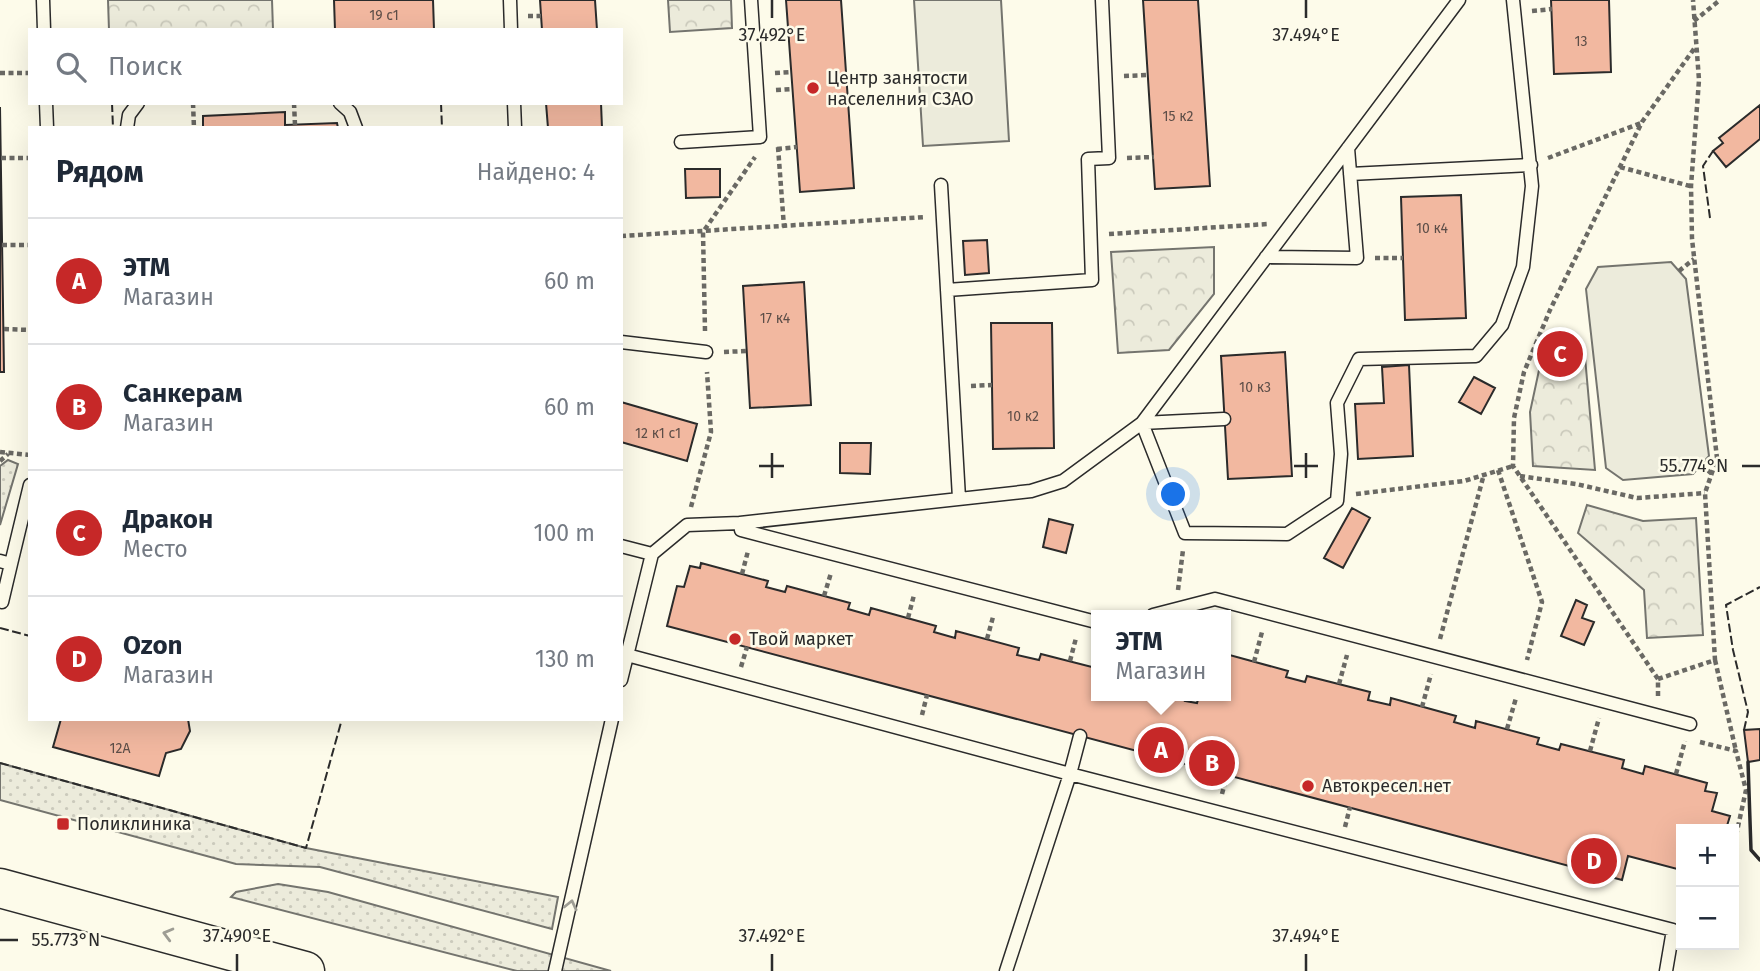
<!DOCTYPE html>
<html lang="ru">
<head>
<meta charset="utf-8">
<style>
  :root { --surface:#fff; --page:#f6f6f7; --text:#1f2937; --muted:#747a83; --line:#e0e1e3; --accent:#c62828 }
  body { margin:0; font-family:"Fira Sans",sans-serif; background:var(--page); color:var(--text) }
  .controls { position:absolute; right:21px; bottom:21px; display:grid; overflow:hidden; border-radius:0px; box-shadow:0 7px 28px #0002 }
  .controls button { width:63px; height:63px; display:grid; place-items:center; padding:0; border:0; border-bottom:2px solid var(--line); background:var(--surface); color:var(--text); font:35px sans-serif }
  .you { position:absolute; left:1174px; top:495px; width:24px; height:24px; margin:-18px; border:5px solid #fff; border-radius:50%; background:#1a73e8; box-shadow:0 0 0 10px #1a73e833 }
  .badge { display:grid; place-items:center; width:46px; height:46px; border-radius:50%; background:var(--accent); color:#fff; font-size:23px; font-weight:700 }
  .pin { position:absolute; translate:-50% -50%; border:4px solid #fff; box-shadow:0 2px 7px #0006 }
  .popup { position:absolute; left:1091px; top:610px; width:140px; height:91px; box-sizing:border-box; display:grid; place-content:center; border-radius:0px; background:var(--surface); filter:drop-shadow(0 2px 5px #0005); font-size:23px; white-space:nowrap; color:var(--muted) }
  .popup b { font-size:26px; color:var(--text) }
  .popup::after { content:''; position:absolute; left:50%; top:100%; margin-left:-14px; border:14px solid transparent; border-top-color:var(--surface) }
  .list { margin:0; padding:0; list-style:none }
  h2 { display:flex; justify-content:space-between; align-items:center; height:91px; margin:0; padding:0 28px; font-size:30px }
  h2 small { font-size:23px; font-weight:400; color:var(--muted) }
  .list li { display:grid; grid-template-columns:46px 1fr auto; gap:21px; align-items:center; box-sizing:border-box; height:126px; padding:0 28px; border-top:2px solid var(--line) }
  .list b { display:block; font-size:26px; white-space:nowrap }
  .list p { margin:0; font-size:23px; white-space:nowrap; color:var(--muted) }
  .list em { font-size:23px; font-style:normal; color:var(--muted) }
  .icon { flex:none; width:38px; height:38px; fill:none; stroke:currentColor; stroke-width:2; stroke-linecap:round; stroke-linejoin:round }
  .map { position:relative; flex:none; width:1760px; height:971px; overflow:hidden }
  .search { position:absolute; background:var(--surface); box-shadow:0 7px 28px #0002; left:28px; top:28px; width:595px; height:77px; display:flex; align-items:center; gap:18px; box-sizing:border-box; padding:0 24px; border-radius:0px; color:var(--muted); font-size:26px }
  .panel { position:absolute; background:var(--surface); box-shadow:0 7px 28px #0002; left:28px; top:126px; width:595px; height:595px; border-radius:0px }
  .map>svg:first-child { display:block }
  .grass { fill:url(#grass-dots); stroke:#74746e; stroke-width:2 }
  .park { fill:url(#park-crowns); stroke:#74746e; stroke-width:2 }
  .garden { fill:#ecebdb; stroke:#74746e; stroke-width:2 }
  .building { fill:#f2b8a0; stroke:#2b2b2b; stroke-width:2 }
  .lines { fill:none; stroke-linecap:round; stroke-linejoin:round }
  .service-casing { stroke:#2b2b2b; stroke-width:15 }
  .primary-casing { stroke:#2b2b2b; stroke-width:41 }
  .path { stroke:#6a6964; stroke-width:4.5; stroke-dasharray:5 3.5; stroke-linecap:butt }
  .service { stroke:#fdfbea; stroke-width:12 }
  .primary { stroke:#fdfbea; stroke-width:38 }
  .fence { stroke:#2b2b2b; stroke-width:2; stroke-dasharray:9 3.5; stroke-linecap:butt }
  .wall { stroke:#2b2b2b; stroke-width:3.5 }
  .oneway { stroke:#9e9d94 }
  .ticks { fill:none; stroke:#2b2b2b; stroke-width:2.5 }
  .poi-dot { fill:#c62828; stroke:#fdfbea; stroke-width:2.5 }
  .labels { text-anchor:middle; stroke-width:5; stroke-linejoin:round; paint-order:stroke }
  .number-label { font-size:14px; fill:#5d4e48 }
  .poi-label { font-size:18px; fill:#2b2b2b; stroke:#fdfbea; text-anchor:start }
  .ticks-label { font-size:18px; text-anchor:middle; fill:#2b2b2b; stroke:#fdfbea; stroke-width:5; stroke-linejoin:round; paint-order:stroke }
</style>
</head>
<body>
<div class="map">
<svg width="1760" height="971" viewBox="0 0 1760 971">
  <defs>
    <pattern id="grass-dots" width="8" height="8" patternUnits="userSpaceOnUse" patternTransform="scale(1.75)"><rect width="8" height="8" fill="#ecebdb"/><path d="M2 2h.1M6 6h.1" fill="none" stroke="#cbcabc" stroke-width="1.8" stroke-linecap="round"/></pattern>
    <pattern id="park-crowns" width="20" height="18" patternUnits="userSpaceOnUse" patternTransform="scale(1.75)"><rect width="20" height="18" fill="#ecebdb"/><path d="M2 6a3 3 0 1 1 6 0M12 15a3 3 0 1 1 6 0" fill="none" stroke="#cbcabc"/></pattern>
  </defs>
  <rect width="100%" height="100%" fill="#fdfbea"/>
  <path class="grass" d="M8 460 18 464 0 525V466Z
    M0 763 306 848 558 897 552 929 320 867 236 864 0 800Z
    M278 884 328 892 611 971H517L231 897 236 892Z"/>
  <path class="park" d="M108 0H272L273 30H109Z
    M668 0H731L732 28 670 32Z
    M1214 247V294L1169 350 1118 353 1111 252Z
    M1585 357 1595 470 1533 466 1530 412 1541 361Z
    M1587 505 1643 521 1696 518 1703 635 1647 638 1644 590 1578 533Z"/>
  <path class="garden" d="M914 0H1001L1009 141 923 146Z
    M1671 262 1686 279 1709 456 1693 474 1623 480 1606 468 1586 289 1598 267Z"/>
  <path class="building" d="M334 0H433L434 30H335Z
    M540 0H595L597 30H542Z
    M786 0H841L854 188 800 192Z
    M1143 0H1198L1210 186 1155 189Z
    M1551 0H1609L1611 72 1554 74Z
    M546 103H601L602 128H548Z
    M1760 105V139L1726 167 1713 151 1723 143 1719 138Z
    M0 107 4 372H0Z
    M285 112V125L337 123 338 128H203V116Z
    M685 169H720V197L686 198Z
    M1461 195 1466 318 1405 320 1401 197Z
    M987 240 989 273 965 275 963 241Z
    M804 282 811 405 750 408 743 286Z
    M991 323H1052L1054 448 993 449Z
    M1285 352 1292 476 1228 479 1221 356Z
    M1409 365 1413 456 1358 459 1355 404 1384 403 1382 367Z
    M1474 377 1495 388 1481 414 1459 402Z
    M621 402 697 424 687 461 621 442Z
    M840 443H871L870 474 840 473Z
    M1352 508 1370 518 1343 568 1324 558Z
    M1049 519 1073 525 1066 553 1043 547Z
    M701 563 768 581 766 587 785 592 787 586 850 603 848 609 869 615 871 608 936 626 934 632 955 638 956 631 1019 648 1017 655 1039 660 1041 654 1096 668V696H1187L1185 701 1197 703 1199 696H1226V654L1288 671 1286 677 1305 682 1307 676 1370 692 1368 700 1390 705 1391 698 1456 716 1454 722 1475 728 1476 721 1539 738 1537 744 1559 750 1561 744 1624 760 1622 768 1643 774 1645 766 1707 783 1705 791 1717 793 1712 811 1730 816 1726 829H1681V870L1628 856 1622 880 667 626 677 586 684 587 690 566 700 568Z
    M1576 600 1587 605 1582 618 1594 622 1584 645 1561 636Z
    M61 719H188L190 731 181 749 166 753 159 776 53 747Z
    M1760 729V760L1748 762 1744 730Z"/>
  <g class="lines">
    <defs>
      <path id="service" d="M43 0 44 30
        M510 0 511 30
        M46 103 47 128
        M340 103 350 112 356 128
        M514 103 515 128
        M127 128 129 115 138 103
        M681 142 760 137 751 0
        M1350 174 1531 165
        M941 185 959 498
        M1266 257 1357 258 1348 148
        M947 290 1092 280 1088 159 1109 158 1102 0
        M621 342 706 352
        M1224 419 1142 423 1185 533 1287 534 1337 501 1341 454 1337 403 1359 359 1476 356 1502 325 1523 267 1532 186 1513 0
        M740 523 741 530 1096 622
        M621 546 652 554
        M0 561 11 564 30 485
        M2 602 11 564
        M1153 615 1215 599 1690 724
        M627 655 1070 774 1006 971
        M621 680 652 554 687 525 740 523 1031 491 1063 481 1142 423 1459 0
        M1080 736 1070 774 1673 930 1666 971
        M555 971 612 719"/>
      <path id="primary" d="M0 888 305 971"/>
    </defs>
    <use href="#service" class="service-casing"/>
    <use href="#primary" class="primary-casing"/>
    <path class="path" d="M1532 11 1552 9
      M528 16H541
      M1694 21 1720 0
      M0 73H30
      M775 73 791 72
      M1124 76 1148 75
      M776 90 792 89
      M193 103 194 128
      M294 103 295 125
      M778 147 784 227
      M777 149 797 147
      M1 158H30
      M1127 158 1154 157
      M1548 158 1641 123
      M1620 167 1690 186
      M1109 234 1268 224
      M621 236 925 217
      M2 245H30
      M1375 258H1403
      M1679 271 1694 259
      M4 329 30 330
      M705 331 703 232 755 157
      M724 352 746 351
      M971 386 992 385
      M0 452 30 455
      M0 461 8 454
      M1701 465 1712 474
      M1498 470 1542 602 1527 660
      M1520 476 1576 484 1637 498 1705 493
      M1356 494 1464 481 1513 466
      M691 507 711 432 707 372
      M742 574 748 551
      M1178 590 1183 550
      M824 596 831 573
      M908 618 914 595
      M987 639 993 617
      M1440 639 1484 474
      M1715 660 1736 751
      M1070 661 1076 638
      M1254 662 1262 632
      M741 667 747 647
      M1658 679 1513 466 1514 418 1524 372 1550 310 1642 122 1696 46
      M1339 684 1347 655
      M1658 696V679L1715 660 1705 493 1717 458 1692 239 1691 186 1699 80 1693 0
      M1422 707 1431 674
      M922 715 927 695
      M1507 729 1516 698
      M1700 742 1736 751 1746 790 1734 845
      M1590 751 1599 718
      M1676 774 1685 741
      M1222 794 1227 775
      M1345 827 1350 807"/>
    <use href="#service" class="service"/>
    <use href="#primary" class="primary"/>
    <path class="fence" d="M112 103 113 128
      M441 103 442 128
      M1710 218 1703 166 1713 151
      M0 628 30 636
      M1744 730 1748 712 1733 650 1726 605 1760 587
      M0 763 306 848 342 719"/>
    <path class="wall" d="M1748 762 1751 850 1760 860"/>
  </g>
  <defs><path id="oneway-chevron" d="M-2-3.5L2.5 0L-2 3.5" fill="none" stroke-width="1.6" stroke-linecap="round" stroke-linejoin="round" transform="scale(1.75)"/></defs>
  <g class="oneway">
    <use href="#oneway-chevron" transform="translate(571 905) rotate(-77)"/>
    <use href="#oneway-chevron" transform="translate(168 934) rotate(-165)"/>
  </g>
  <path class="ticks" d="M772 0V18M1306 0V18M772 453V478M1306 453V478M759 466H784M1294 466H1318M1742 466H1760M0 940H18M237 954V971M772 954V971M1306 954V971"/>
  <g class="poi-dot">
    <circle cx="813" cy="88" r="7"/>
    <circle cx="735" cy="639" r="7"/>
    <circle cx="1308" cy="786" r="7"/>
    <rect x="56" y="817" width="14" height="14" rx="3.5"/>
  </g>
  <g class="labels">
    <g class="number-label">
      <text x="384" y="20">19 с1</text>
      <text x="1581" y="46">13</text>
      <text x="1178" y="121">15 к2</text>
      <text x="1432" y="233">10 к4</text>
      <text x="775" y="323">17 к4</text>
      <text x="1255" y="392">10 к3</text>
      <text x="1023" y="421">10 к2</text>
      <text x="658" y="438">12 к1 с1</text>
      <text x="120" y="753">12А</text>
    </g>
    <g class="poi-label">
      <text x="827" y="84">Центр занятости<tspan x="827" dy="21">населелния СЗАО</tspan></text>
      <text x="749" y="645">Твой маркет</text>
      <text x="1322" y="792">Автокресел.нет</text>
      <text x="77" y="830">Поликлиника</text>
    </g>
  </g>
  <g class="ticks-label">
    <text x="772" y="41">37.492°E</text>
    <text x="1306" y="41">37.494°E</text>
    <text x="1694" y="472">55.774°N</text>
    <text x="237" y="942">37.490°E</text>
    <text x="772" y="942">37.492°E</text>
    <text x="1306" y="942">37.494°E</text>
    <text x="66" y="946">55.773°N</text>
  </g>
</svg>
<div class="controls">
<button>+</button>
<button>−</button>
</div>
<div class="you"></div>
<div class="pin badge" style="left:1161px;top:750px">A</div>
<div class="popup"><b>ЭТМ</b>Магазин</div>
<div class="pin badge" style="left:1212px;top:763px">B</div>
<div class="pin badge" style="left:1560px;top:354px">C</div>
<div class="pin badge" style="left:1594px;top:861px">D</div>
<div class="search"><svg class="icon" aria-label="search" viewBox="0 0 24 24"><circle cx="10" cy="10" r="6"/><path d="M15 15l6 6"/></svg>Поиск</div>
<section class="panel">
<h2>Рядом<small>Найдено: 4</small></h2>
<ul class="list">
<li><span class="badge">A</span><div><b>ЭТМ</b><p>Магазин</p></div><em>60 m</em></li>
<li><span class="badge">B</span><div><b>Санкерам</b><p>Магазин</p></div><em>60 m</em></li>
<li><span class="badge">C</span><div><b>Дракон</b><p>Место</p></div><em>100 m</em></li>
<li><span class="badge">D</span><div><b>Ozon</b><p>Магазин</p></div><em>130 m</em></li>
</ul>
</section>
</div>
</body>
</html>
